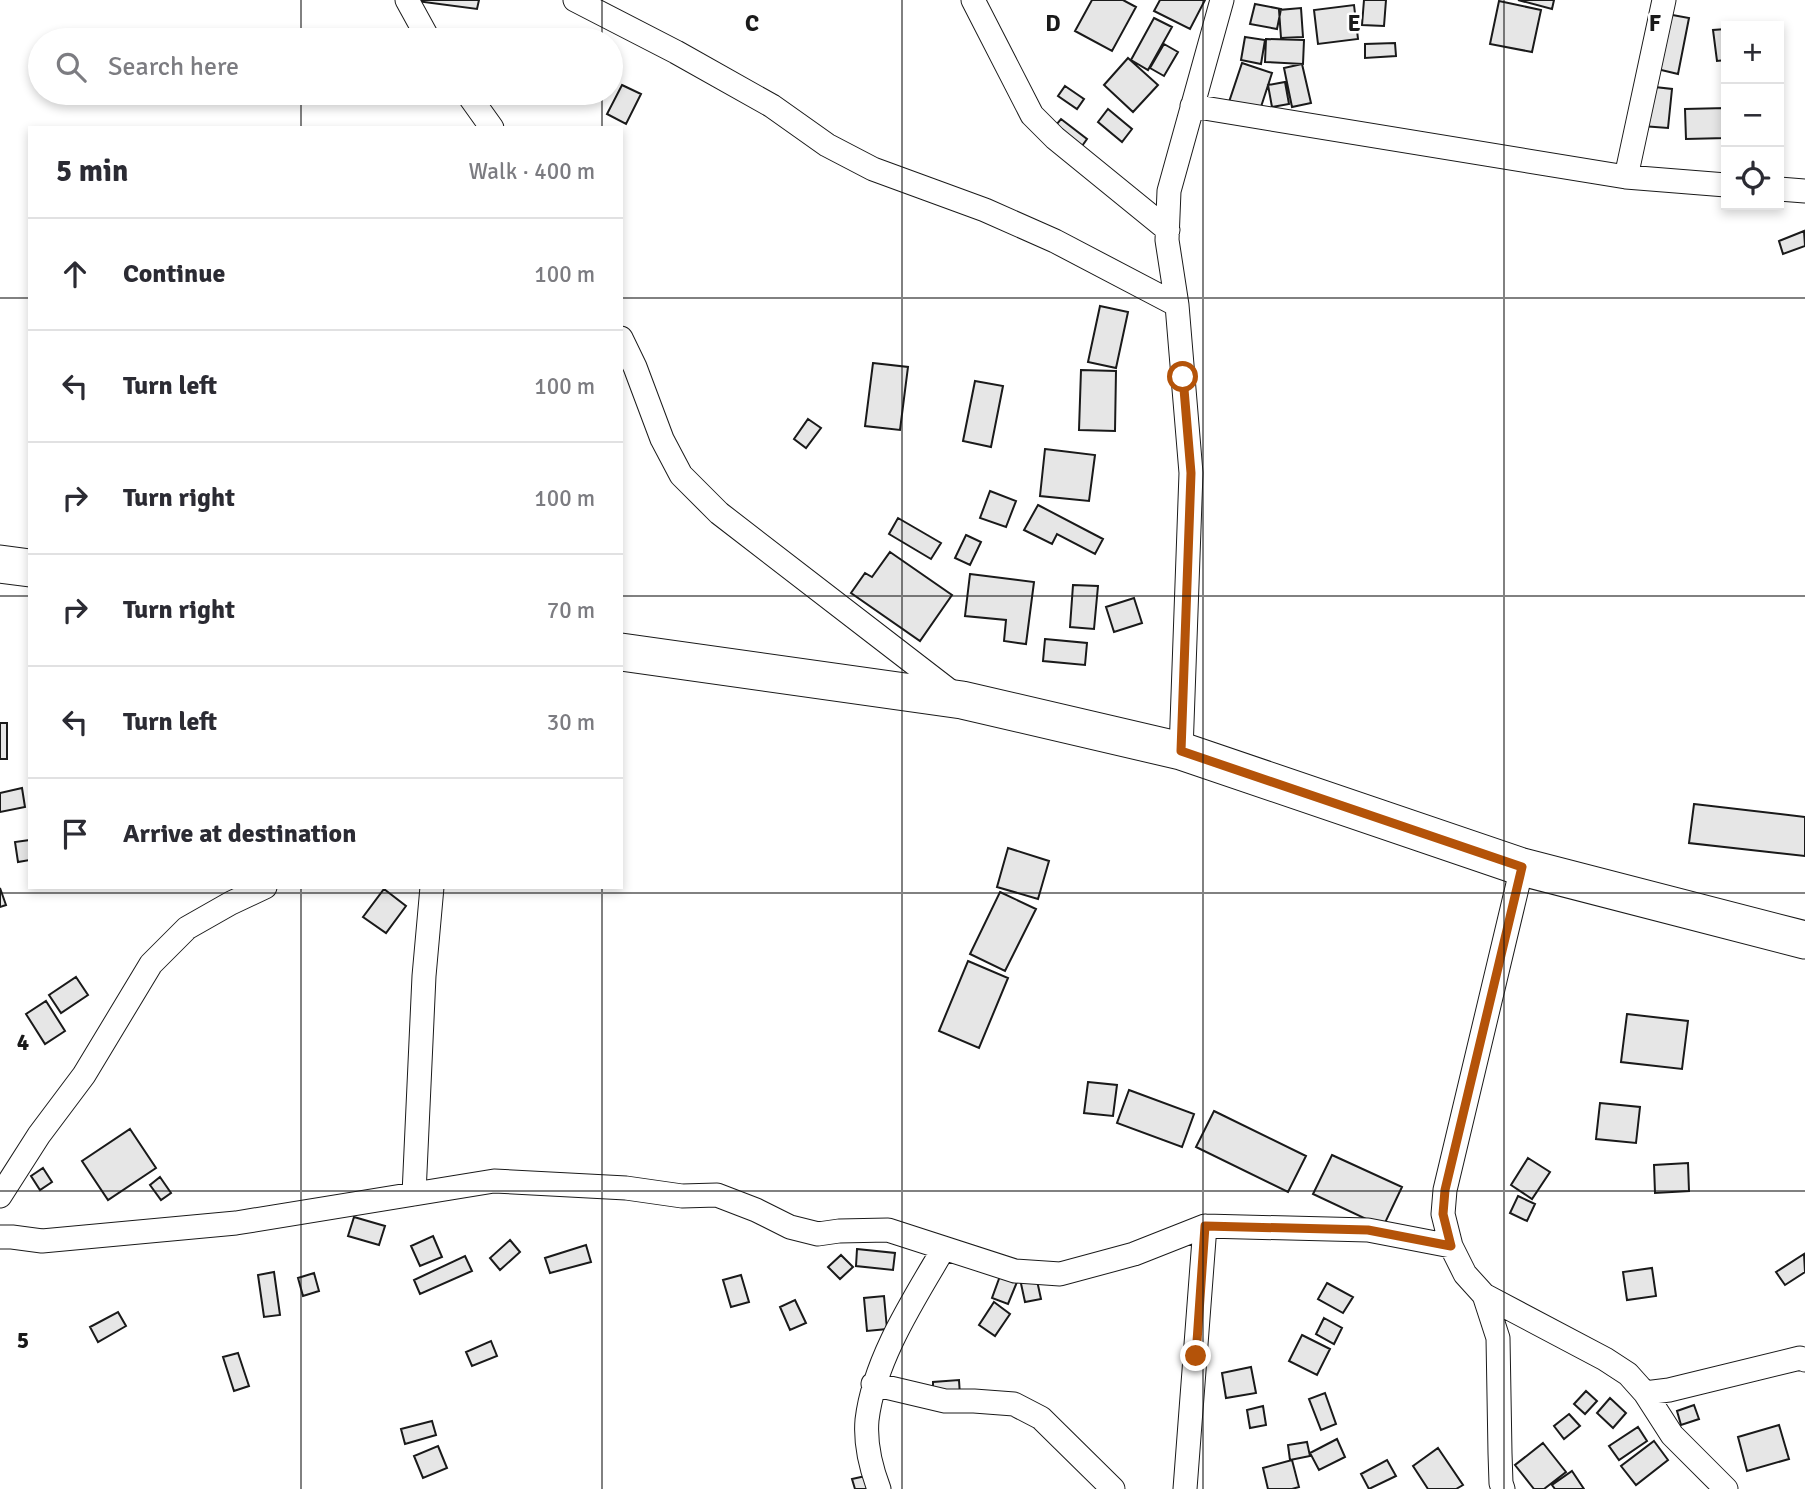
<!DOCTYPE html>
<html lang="en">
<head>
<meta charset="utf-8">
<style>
  :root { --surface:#fff; --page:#f7f7f7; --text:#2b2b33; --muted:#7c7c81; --line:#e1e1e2 }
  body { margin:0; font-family:Signika,sans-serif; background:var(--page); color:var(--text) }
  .controls { position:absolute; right:21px; top:21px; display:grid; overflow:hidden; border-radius:0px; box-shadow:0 4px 10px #0003 }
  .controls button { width:63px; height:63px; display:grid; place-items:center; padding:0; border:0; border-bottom:2px solid var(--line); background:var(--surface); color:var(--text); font:35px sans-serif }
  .stop { position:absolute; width:21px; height:21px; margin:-16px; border:5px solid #b45309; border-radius:50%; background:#fff }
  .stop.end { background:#b45309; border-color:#fff; box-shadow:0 2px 7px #0008 }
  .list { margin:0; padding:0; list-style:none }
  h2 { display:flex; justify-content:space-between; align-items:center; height:91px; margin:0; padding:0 28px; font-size:30px }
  h2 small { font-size:23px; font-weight:400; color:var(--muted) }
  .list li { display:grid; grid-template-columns:46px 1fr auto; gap:21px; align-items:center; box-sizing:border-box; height:112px; padding:0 28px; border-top:2px solid var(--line) }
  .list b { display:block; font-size:26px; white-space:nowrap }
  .list em { font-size:23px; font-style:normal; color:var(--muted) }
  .icon { flex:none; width:38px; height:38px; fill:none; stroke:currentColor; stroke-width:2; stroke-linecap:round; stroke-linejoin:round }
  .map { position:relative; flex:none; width:1805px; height:1489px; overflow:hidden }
  .search { position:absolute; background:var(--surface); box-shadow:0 4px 10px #0003; left:28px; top:28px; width:595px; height:77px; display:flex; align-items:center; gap:18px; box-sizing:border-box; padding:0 24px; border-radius:38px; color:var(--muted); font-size:26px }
  .panel { position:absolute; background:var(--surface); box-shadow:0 4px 10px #0003; left:28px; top:126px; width:595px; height:763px; border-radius:0px }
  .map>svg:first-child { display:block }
  .building { fill:#e6e6e6; stroke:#1a1a1a; stroke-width:2 }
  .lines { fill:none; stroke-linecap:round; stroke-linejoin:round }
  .minor-casing { stroke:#1a1a1a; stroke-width:25 }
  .primary-casing { stroke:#1a1a1a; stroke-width:39 }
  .minor { stroke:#fff; stroke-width:23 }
  .primary { stroke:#fff; stroke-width:37 }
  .route { stroke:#b45309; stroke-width:9 }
  .grid { fill:none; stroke:#1a1a1a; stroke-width:2; stroke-opacity:0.55 }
  .grid-label { font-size:23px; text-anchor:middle; font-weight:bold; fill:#1a1a1a; stroke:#fff; stroke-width:5; stroke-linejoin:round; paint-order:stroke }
</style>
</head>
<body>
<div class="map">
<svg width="1805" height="1489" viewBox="0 0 1805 1489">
  <rect width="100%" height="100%" fill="#fff"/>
  <path class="building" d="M409 0H479L477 9Z
    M1092 0H1123L1136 7 1112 51 1075 31Z
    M1160 0H1205L1190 29 1154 11Z
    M1364 0H1386L1384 26 1362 25Z
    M1518 0H1554L1552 9Z
    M1499 1 1541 10 1532 52 1490 44Z
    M1255 4 1281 9 1277 29 1250 24Z
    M1354 5 1358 39 1318 44 1314 10Z
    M1301 8 1303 37 1281 38 1279 10Z
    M1667 14 1689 18 1678 74 1657 69Z
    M1154 18 1172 27 1148 70 1131 60Z
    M1726 29V60L1717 61 1713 30Z
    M1245 37 1265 40 1261 64 1241 60Z
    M1266 39 1304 40 1303 64 1265 62Z
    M1395 43 1396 56 1365 58V44Z
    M1164 44 1178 52 1164 76 1150 68Z
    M1128 58 1158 85 1133 112 1104 85Z
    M1242 63 1272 73 1258 116 1228 105Z
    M1302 64 1311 103 1292 107 1284 68Z
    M1285 82 1289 104 1272 107 1268 85Z
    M622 85 641 94 626 124 607 114Z
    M1065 86 1084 99 1077 109 1058 96Z
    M1646 86 1672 89 1668 128 1642 126Z
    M1726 108V138L1686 139 1685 109Z
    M1108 109 1132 129 1122 142 1098 122Z
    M1061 119 1087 139 1077 153 1050 132Z
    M1804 231 1805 246 1783 254 1779 241Z
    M1100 306 1128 312 1116 368 1088 362Z
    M873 363 908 367 900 430 865 426Z
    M1081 370 1116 371 1115 431 1079 430Z
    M975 381 1003 386 991 447 963 441Z
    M808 419 821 428 806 448 794 439Z
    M1045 449 1095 455 1089 501 1040 496Z
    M990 491 1016 501 1006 527 980 518Z
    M1038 505 1103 539 1095 554 1057 534 1052 544 1024 530Z
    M898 518 941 543 931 559 889 534Z
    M966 535 981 542 970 565 955 558Z
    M890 552 952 595 920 641 851 593 865 573 872 577Z
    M970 574 1034 582 1026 644 1004 641 1006 620 965 616Z
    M1073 585 1098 586 1094 629 1070 627Z
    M1134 598 1142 623 1114 632 1106 607Z
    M1045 639 1087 643 1085 665 1043 661Z
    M0 723H7V759H0Z
    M22 788 25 807 0 812V793Z
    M1694 804 1805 817V856L1689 843Z
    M30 840V860L18 862 15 842Z
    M1008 848 1049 861 1038 899 997 887Z
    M0 888 6 905 0 907Z
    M384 889 406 906 386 933 363 917Z
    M1000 892 1036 909 1005 971 970 954Z
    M968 961 1008 978 979 1048 939 1031Z
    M76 977 88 995 61 1013 49 995Z
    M46 1001 65 1031 45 1044 26 1014Z
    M1627 1014 1688 1021 1682 1069 1621 1062Z
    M1088 1082 1117 1085 1113 1116 1084 1113Z
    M1129 1090 1194 1114 1182 1147 1117 1123Z
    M1600 1103 1640 1107 1636 1143 1596 1139Z
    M1214 1111 1306 1156 1288 1192 1196 1147Z
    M130 1129 156 1168 108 1200 82 1161Z
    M1332 1155 1402 1187 1383 1227 1313 1194Z
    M1528 1158 1550 1172 1532 1199 1511 1185Z
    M1688 1163 1689 1191 1655 1193 1654 1165Z
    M43 1168 52 1182 40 1190 31 1176Z
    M160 1177 171 1193 161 1200 150 1185Z
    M1518 1196 1535 1204 1527 1221 1510 1213Z
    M354 1217 385 1226 379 1245 348 1236Z
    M433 1236 442 1257 420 1266 411 1246Z
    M510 1240 520 1252 500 1270 490 1258Z
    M586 1245 591 1262 550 1273 545 1258Z
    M857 1249 895 1253 893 1270 856 1266Z
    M1804 1254 1805 1272 1785 1285 1776 1272Z
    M841 1255 853 1267 840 1279 828 1267Z
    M465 1256 472 1271 420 1294 414 1280Z
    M1652 1268 1656 1296 1627 1300 1623 1272Z
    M274 1272 280 1315 264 1317 258 1275Z
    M314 1273 319 1291 303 1296 298 1278Z
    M741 1275 749 1302 731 1307 723 1280Z
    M1000 1276 1017 1282 1008 1304 992 1298Z
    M1036 1276 1041 1299 1025 1302 1020 1279Z
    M1327 1283 1353 1297 1343 1313 1318 1299Z
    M884 1296 887 1329 867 1331 864 1298Z
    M795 1300 806 1323 790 1330 780 1307Z
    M994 1302 1010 1314 995 1336 979 1325Z
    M118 1312 126 1326 98 1342 90 1327Z
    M1324 1318 1342 1328 1334 1344 1316 1334Z
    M1302 1335 1330 1349 1317 1375 1289 1361Z
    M491 1341 497 1356 472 1366 466 1352Z
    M238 1353 249 1386 234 1391 223 1357Z
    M1251 1367 1256 1393 1226 1398 1222 1373Z
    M959 1380 960 1396 933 1398V1382Z
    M1586 1391 1597 1401 1585 1414 1574 1404Z
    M1325 1393 1336 1424 1321 1430 1309 1399Z
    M1610 1398 1626 1413 1613 1428 1597 1413Z
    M1694 1405 1699 1419 1681 1425 1677 1411Z
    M1263 1406 1266 1425 1250 1428 1247 1410Z
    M1569 1414 1580 1426 1564 1439 1554 1426Z
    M432 1421 436 1435 405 1444 401 1429Z
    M1779 1425 1789 1459 1747 1471 1738 1437Z
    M1638 1427 1647 1441 1619 1460 1609 1446Z
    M1337 1439 1345 1457 1319 1470 1310 1453Z
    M1654 1441 1668 1460 1636 1485 1621 1466Z
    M1307 1442 1310 1456 1290 1460 1288 1445Z
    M1543 1443 1566 1472 1544 1489H1534L1515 1465Z
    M438 1446 447 1468 423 1478 414 1456Z
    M1438 1448 1463 1485 1456 1489H1428L1413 1466Z
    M1292 1460 1299 1487 1292 1489H1268L1263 1468Z
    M1387 1460 1396 1476 1369 1489 1361 1474Z
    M1572 1471 1584 1489H1555L1552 1485Z
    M879 1473 883 1489H855L852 1479Z"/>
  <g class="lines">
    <defs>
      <path id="minor" d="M407 0 429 40
        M575 0 676 52 772 106 827 145 873 169 985 210 1055 241 1177 305
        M973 0 1032 115 1055 138 1168 230
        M467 93 492 128
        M1192 106 1626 177 1726 185
        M1626 177 1664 0
        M1779 189 1805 191
        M621 338 635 367 662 439 681 475 719 513 955 695
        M1181 751 1191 473 1177 305 1167 240 1169 191 1222 0
        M1522 867 1445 1190 1443 1214 1451 1246 1465 1274 1484 1295 1605 1359 1628 1374 1645 1393 1672 1435 1726 1489
        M414 1194 424 976 432 887
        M0 1196 39 1135 84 1075 151 964 187 928 231 903 265 887
        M0 1237H12L42 1241 236 1223 494 1181 626 1188 682 1196 717 1195 756 1210 790 1227 818 1234 839 1231 888 1230 1015 1271 1060 1274 1134 1254 1205 1226 1368 1230 1451 1246
        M1484 1295 1498 1338 1500 1453 1501 1483 1503 1489
        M873 1384 945 1401H974L1014 1404 1041 1418 1113 1489
        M1645 1393 1669 1390 1800 1358 1805 1360
        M879 1489C871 1468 865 1443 867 1420 874 1360 914 1299 944 1248
        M1185 1489 1205 1226"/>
      <path id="primary" d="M0 564 30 568
        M621 652 962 700 1181 751 1522 867 1805 940"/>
    </defs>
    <use href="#minor" class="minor-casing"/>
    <use href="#primary" class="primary-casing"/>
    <use href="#minor" class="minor"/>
    <use href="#primary" class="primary"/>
  </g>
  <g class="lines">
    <path class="route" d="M1183 377 1191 473 1181 751 1522 867 1445 1190 1443 1214 1451 1246 1368 1230 1205 1226 1196 1356"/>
  </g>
  <path class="grid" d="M301 0V40M602 0V40M902 0V1489M1203 0V1489M1504 0V1489M301 93V128M602 93V128M0 298H30M621 298H1805M0 596H30M621 596H1805M301 887V1489M602 887V1489M0 893H1805M0 1191H1805"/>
  <g class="grid-label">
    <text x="752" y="31">C</text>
    <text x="1053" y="31">D</text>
    <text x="1354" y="31">E</text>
    <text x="1655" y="31">F</text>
    <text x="23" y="1050">4</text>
    <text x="23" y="1348">5</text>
  </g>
</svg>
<div class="controls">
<button>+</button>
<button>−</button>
<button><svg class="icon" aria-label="locate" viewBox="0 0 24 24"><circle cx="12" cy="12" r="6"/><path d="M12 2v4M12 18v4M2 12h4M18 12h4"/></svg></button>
</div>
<div class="stop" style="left:1183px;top:377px"></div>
<div class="stop end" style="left:1196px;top:1356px"></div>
<div class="search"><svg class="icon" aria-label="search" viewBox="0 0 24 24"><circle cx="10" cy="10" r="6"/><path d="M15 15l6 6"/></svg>Search here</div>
<section class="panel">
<h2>5 min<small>Walk · 400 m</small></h2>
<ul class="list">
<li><svg class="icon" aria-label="ahead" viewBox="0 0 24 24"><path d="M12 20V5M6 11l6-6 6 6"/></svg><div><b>Continue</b></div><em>100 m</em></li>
<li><svg class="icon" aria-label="left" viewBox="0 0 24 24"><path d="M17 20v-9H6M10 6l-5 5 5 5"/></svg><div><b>Turn left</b></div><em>100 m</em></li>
<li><svg class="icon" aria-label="right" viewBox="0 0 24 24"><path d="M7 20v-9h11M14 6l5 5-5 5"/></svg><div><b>Turn right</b></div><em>100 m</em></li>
<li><svg class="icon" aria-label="right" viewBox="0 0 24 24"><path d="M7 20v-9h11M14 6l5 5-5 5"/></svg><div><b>Turn right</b></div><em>70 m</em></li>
<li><svg class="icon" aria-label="left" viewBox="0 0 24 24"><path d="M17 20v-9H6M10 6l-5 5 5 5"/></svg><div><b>Turn left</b></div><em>30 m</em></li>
<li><svg class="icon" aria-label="arrive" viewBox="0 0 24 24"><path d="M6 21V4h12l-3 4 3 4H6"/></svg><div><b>Arrive at destination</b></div></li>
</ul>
</section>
</div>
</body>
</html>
